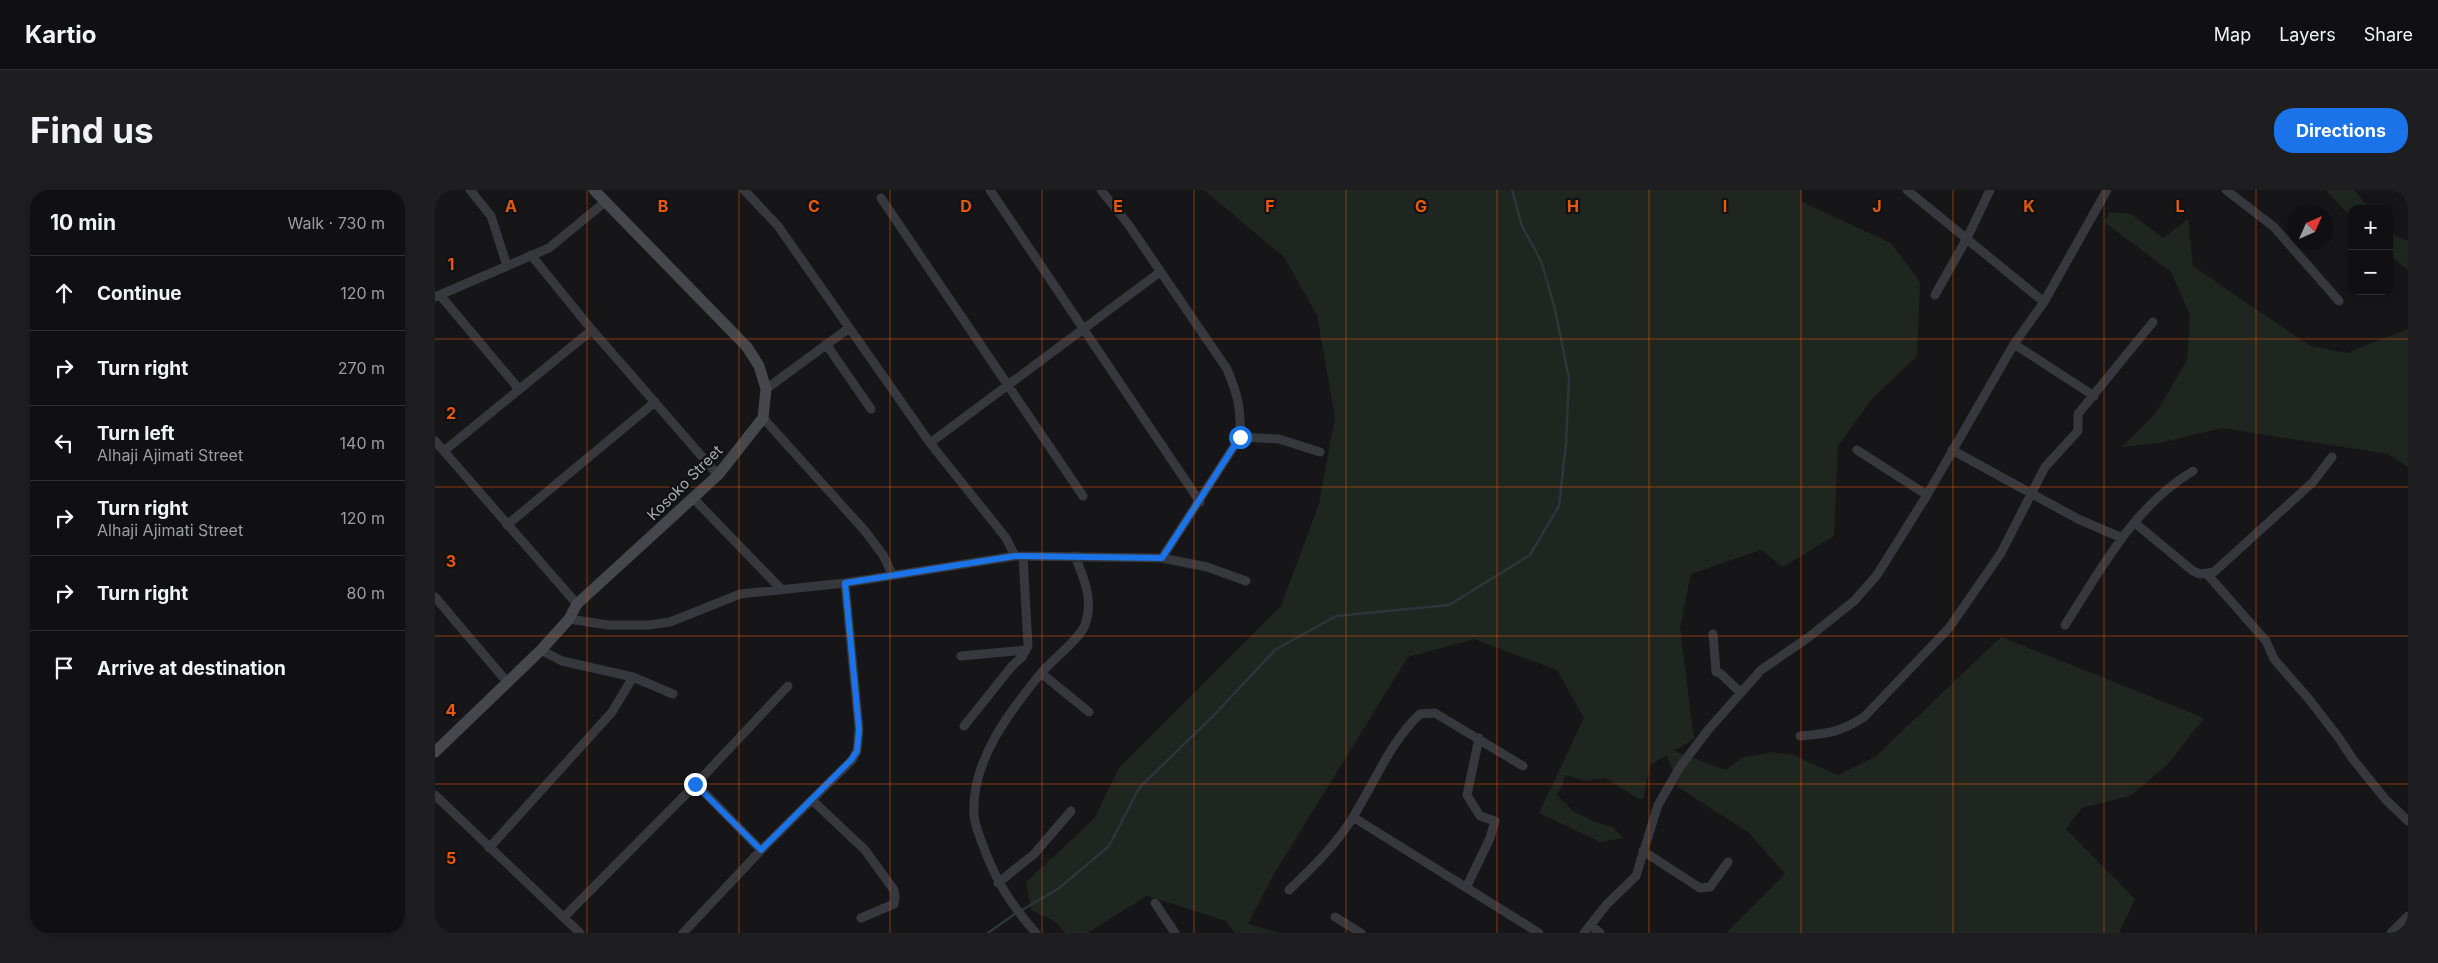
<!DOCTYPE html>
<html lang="en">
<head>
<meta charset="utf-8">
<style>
  :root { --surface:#101012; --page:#1e1e20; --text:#f1f3f6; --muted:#9c9d9f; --line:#303032; --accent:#1a73e8 }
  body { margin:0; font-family:Inter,sans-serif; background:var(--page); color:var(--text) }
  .controls { position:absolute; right:15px; top:15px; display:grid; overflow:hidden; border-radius:10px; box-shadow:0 2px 8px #0003 }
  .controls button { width:45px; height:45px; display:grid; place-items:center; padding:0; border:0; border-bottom:1px solid var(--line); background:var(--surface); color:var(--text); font:25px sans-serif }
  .compass { position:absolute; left:1853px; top:15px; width:45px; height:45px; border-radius:50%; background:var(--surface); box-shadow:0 2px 8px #0003; rotate:45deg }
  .stop { position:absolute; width:15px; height:15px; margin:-11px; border:4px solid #1a73e8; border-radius:50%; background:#fff }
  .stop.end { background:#1a73e8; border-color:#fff; box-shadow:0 1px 5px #0008 }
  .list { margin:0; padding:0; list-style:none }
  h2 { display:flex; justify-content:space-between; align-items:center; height:65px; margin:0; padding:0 20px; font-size:21px }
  h2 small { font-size:16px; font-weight:400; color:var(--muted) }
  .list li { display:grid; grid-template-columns:32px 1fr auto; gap:15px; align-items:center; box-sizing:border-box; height:75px; padding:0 20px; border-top:1px solid var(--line) }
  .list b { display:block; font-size:19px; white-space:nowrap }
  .list p { margin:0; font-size:16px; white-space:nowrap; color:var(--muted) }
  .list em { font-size:16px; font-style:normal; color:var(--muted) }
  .icon { flex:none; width:28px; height:28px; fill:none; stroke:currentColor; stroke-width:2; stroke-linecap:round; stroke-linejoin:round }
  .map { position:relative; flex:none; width:1973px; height:743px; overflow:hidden; border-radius:20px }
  header { display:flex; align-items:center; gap:30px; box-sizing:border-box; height:70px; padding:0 25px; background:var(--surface); border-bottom:1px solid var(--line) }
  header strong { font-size:24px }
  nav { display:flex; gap:28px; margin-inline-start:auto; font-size:18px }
  .intro { display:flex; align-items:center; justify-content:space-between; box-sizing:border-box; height:120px; padding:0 30px }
  h1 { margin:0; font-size:35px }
  .button { padding:12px 22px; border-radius:20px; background:var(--accent); color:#fff; font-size:18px; font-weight:700 }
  main { display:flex; gap:30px; padding:0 30px }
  aside { flex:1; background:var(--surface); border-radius:20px; box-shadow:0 2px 8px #0003 }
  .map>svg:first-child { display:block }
  .green { fill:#1e261f }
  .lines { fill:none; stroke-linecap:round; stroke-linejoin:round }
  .stream { stroke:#2c353c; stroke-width:2.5 }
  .street { stroke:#37383d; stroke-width:9 }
  .secondary { stroke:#45474d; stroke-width:11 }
  .route { stroke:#1a73e8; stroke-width:6 }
  .grid { fill:none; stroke:#e8590c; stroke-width:1; stroke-opacity:0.55 }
  .labels { text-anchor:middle; stroke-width:4.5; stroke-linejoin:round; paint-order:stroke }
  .street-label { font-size:15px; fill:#a8adb8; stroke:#111113 }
  .grid-label { font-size:16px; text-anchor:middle; font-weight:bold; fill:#e8590c; stroke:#111113; stroke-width:4.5; stroke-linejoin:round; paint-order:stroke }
</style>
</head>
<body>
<header>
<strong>Kartio</strong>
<nav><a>Map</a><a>Layers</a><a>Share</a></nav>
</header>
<div class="intro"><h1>Find us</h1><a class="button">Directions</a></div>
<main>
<aside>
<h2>10 min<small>Walk · 730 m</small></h2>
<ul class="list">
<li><svg class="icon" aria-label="ahead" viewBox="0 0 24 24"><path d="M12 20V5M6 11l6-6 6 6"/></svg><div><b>Continue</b></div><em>120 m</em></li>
<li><svg class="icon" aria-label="right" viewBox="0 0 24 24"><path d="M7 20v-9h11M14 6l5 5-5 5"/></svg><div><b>Turn right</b></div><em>270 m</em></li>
<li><svg class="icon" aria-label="left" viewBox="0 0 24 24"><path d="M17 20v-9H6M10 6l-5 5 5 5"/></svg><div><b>Turn left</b><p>Alhaji Ajimati Street</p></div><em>140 m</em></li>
<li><svg class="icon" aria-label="right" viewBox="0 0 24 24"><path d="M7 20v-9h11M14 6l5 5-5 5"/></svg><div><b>Turn right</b><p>Alhaji Ajimati Street</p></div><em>120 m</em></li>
<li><svg class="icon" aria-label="right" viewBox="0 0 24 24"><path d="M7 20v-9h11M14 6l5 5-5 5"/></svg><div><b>Turn right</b></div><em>80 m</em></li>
<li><svg class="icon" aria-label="arrive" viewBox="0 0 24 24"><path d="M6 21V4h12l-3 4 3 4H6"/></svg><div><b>Arrive at destination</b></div></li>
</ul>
</aside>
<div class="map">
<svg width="1973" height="743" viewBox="0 0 1973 743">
  <rect width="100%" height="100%" fill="#161618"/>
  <path class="green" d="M769 0H1366L1367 12 1456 53 1485 92 1482 166 1437 209 1403 256 1399 346 1348 377 1326 360 1256 384 1245 438 1259 549 1239 561 1291 580 1306 568 1337 562 1358 565 1403 585 1440 567 1566 447 1769 528 1733 574 1695 606 1647 618 1631 639 1700 709 1684 743H1291L1350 684 1314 643 1243 597 1232 565 1215 575 1208 609 1202 608 1170 588 1150 591 1130 585 1127 597 1121 604 1138 621 1160 632 1178 637 1188 648 1165 652 1104 623 1149 528 1122 480 1039 449 973 467 839 684 813 734 845 743H800L791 731 712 706 652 743H630L621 732 596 720 591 692 659 629 684 578 846 416 884 314 900 227 882 125 849 67Z
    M1891 0H1919L1935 19H1917V29Z
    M1675 22 1696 24 1728 48 1753 29 1758 76 1875 156 1912 163 1973 139V277L1953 264 1787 238 1725 253 1687 257 1721 223 1752 170 1755 125 1736 82 1669 32Z
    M1954 42 1973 51V80L1954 65Z"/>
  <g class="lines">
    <path class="stream" d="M585 721 623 699 674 656 704 598 780 524 840 460 901 426 1014 415 1095 365 1124 316 1131 254 1134 188 1119 115 1106 71 1087 36 1077 0
      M553 743 581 723"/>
    <path class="street" d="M35 0 56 26 72 76
      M309 0 343 36 495 253 571 348 580 366
      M555 0 765 312
      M666 0 693 34 792 179C803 206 806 217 805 247L727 368
      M1472 0 1609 112
      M1791 0 1839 37 1904 111
      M446 8 648 306
      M96 65 157 140 283 285
      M5 105 83 198
      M1500 105 1532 48 1555 0
      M0 107 114 58 170 12
      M391 154 436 219
      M1579 154 1659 206
      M331 199 414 138
      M328 228 430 341 448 365 457 384
      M805 247 844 249 885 262
      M0 251 142 414
      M495 253 725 82
      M1422 260 1492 305
      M1517 260 1643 329 1687 348
      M9 261 157 140
      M259 309 346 399
      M1700 333 1758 381 1765 384 1779 382 1878 292 1897 267
      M72 335 220 212
      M1772 384 1831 451 1839 469 1873 508 1904 548 1917 568 1951 610 1973 631
      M0 407 72 492
      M134 429 173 435H214L235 432 305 404 410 393 580 366 727 368 772 377 811 391
      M1630 435C1666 379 1699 316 1758 281
      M1278 444 1281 482 1285 483 1306 503
      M106 460 127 471 198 487 238 504
      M526 466 591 460
      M606 483 654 522
      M529 536 577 476 587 467 593 456 588 366
      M1365 546C1392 544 1406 542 1429 527L1514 438 1566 363 1610 277 1643 241V224L1718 132
      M261 594 326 660
      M0 605 145 743
      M377 610 430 660 459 700 460 707 459 714 426 728
      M918 627 1104 743
      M54 658 177 522 198 487
      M1208 661 1265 698 1275 697 1293 672
      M563 693 599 664 636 621
      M1032 696 1055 648 1060 631 1045 626 1032 605 1044 548
      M854 700C878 677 901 655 918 627 940 592 955 552 985 524L1000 523 1088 576
      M720 713 740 743
      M129 727 261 594 353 496
      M900 727 926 743
      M1156 735 1165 743
      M248 743 326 660 417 570 422 561 424 539 410 393
      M601 743C575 714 560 689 547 653 544 644 539 633 539 624 536 571 575 521 606 483 618 469 644 450 650 435 659 410 649 389 640 366
      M1149 743 1172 714 1201 686 1223 615 1245 577 1273 540 1326 480 1374 447 1419 411 1442 385 1492 305 1579 154 1609 112 1672 0
      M1956 743 1973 726"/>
    <path class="secondary" d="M0 562 106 460 134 429 142 414 283 285 328 228 331 199 324 176 312 157 159 0"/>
  </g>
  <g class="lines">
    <path class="route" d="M260 594 326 660 416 570 422 561 424 539 410 393 580 366 727 368 805 247"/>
  </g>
  <path class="grid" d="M152 0V743M304 0V743M455 0V743M607 0V743M759 0V743M911 0V743M1062 0V743M1214 0V743M1366 0V743M1518 0V743M1669 0V743M1821 0V743M0 149H1973M0 297H1973M0 446H1973M0 594H1973"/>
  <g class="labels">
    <g class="street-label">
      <text transform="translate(250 293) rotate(-45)" y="5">Kosoko Street</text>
    </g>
  </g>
  <g class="grid-label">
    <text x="76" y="22">A</text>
    <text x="228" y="22">B</text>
    <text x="379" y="22">C</text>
    <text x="531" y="22">D</text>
    <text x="683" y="22">E</text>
    <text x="835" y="22">F</text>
    <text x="986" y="22">G</text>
    <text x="1138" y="22">H</text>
    <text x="1290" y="22">I</text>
    <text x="1442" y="22">J</text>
    <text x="1594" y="22">K</text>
    <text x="1745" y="22">L</text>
    <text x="16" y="80">1</text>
    <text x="16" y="229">2</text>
    <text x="16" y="377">3</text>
    <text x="16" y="526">4</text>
    <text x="16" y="674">5</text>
  </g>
</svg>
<div class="controls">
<button>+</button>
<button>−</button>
</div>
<svg class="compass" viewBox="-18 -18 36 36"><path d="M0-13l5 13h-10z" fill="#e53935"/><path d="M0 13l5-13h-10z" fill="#9c9d9f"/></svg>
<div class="stop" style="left:805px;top:247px"></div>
<div class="stop end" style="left:260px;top:594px"></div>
</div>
</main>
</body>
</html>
